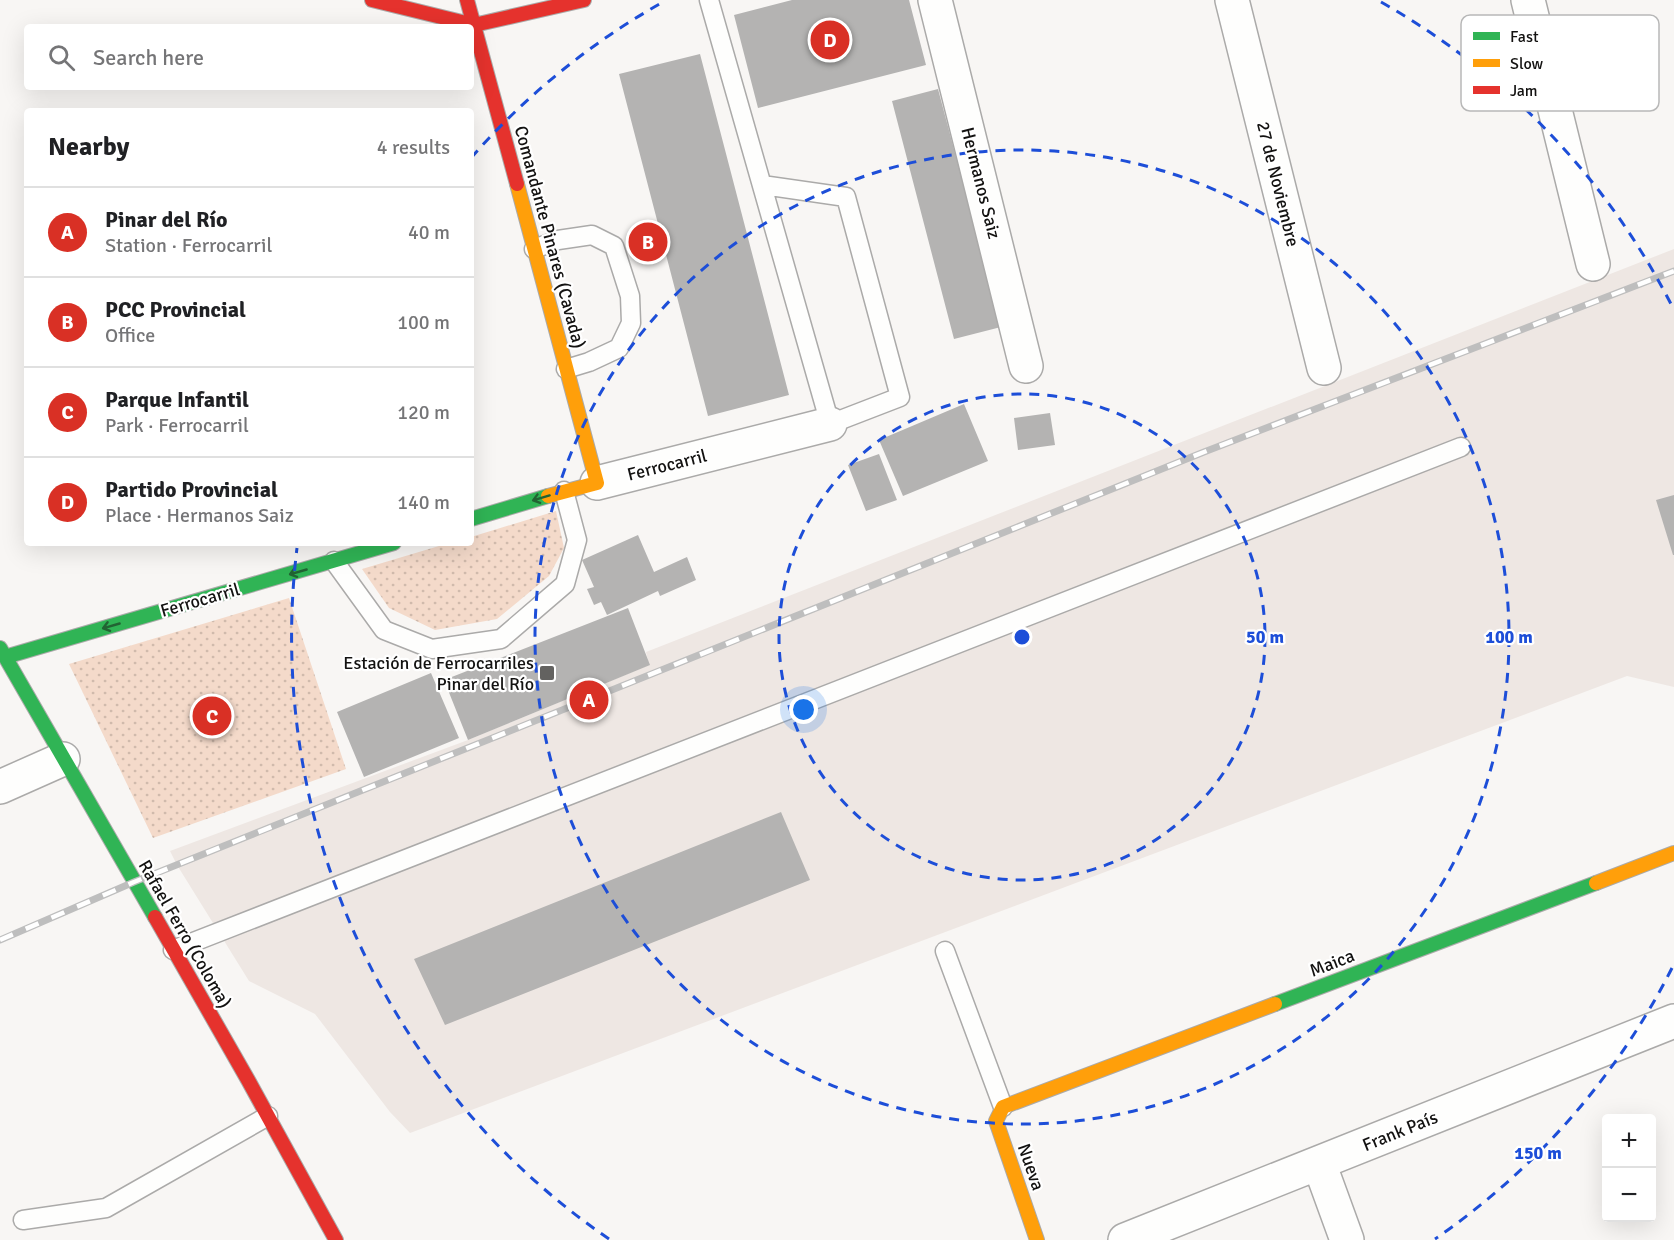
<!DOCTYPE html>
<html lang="en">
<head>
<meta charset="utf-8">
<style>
  :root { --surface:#fff; --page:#f6f6f6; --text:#202124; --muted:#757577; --line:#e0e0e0; --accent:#d93025 }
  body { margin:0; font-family:Signika,sans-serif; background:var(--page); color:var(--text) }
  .controls { position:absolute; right:18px; bottom:18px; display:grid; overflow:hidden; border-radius:6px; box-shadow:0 6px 24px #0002 }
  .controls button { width:54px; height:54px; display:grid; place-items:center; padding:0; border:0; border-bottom:2px solid var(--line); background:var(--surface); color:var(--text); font:30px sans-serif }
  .you { position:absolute; left:804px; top:710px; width:21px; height:21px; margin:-15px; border:4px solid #fff; border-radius:50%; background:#1a73e8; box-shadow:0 0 0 9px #1a73e833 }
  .badge { display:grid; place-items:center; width:39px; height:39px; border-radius:50%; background:var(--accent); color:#fff; font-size:20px; font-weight:700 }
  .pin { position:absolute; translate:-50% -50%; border:3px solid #fff; box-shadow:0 2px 6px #0006 }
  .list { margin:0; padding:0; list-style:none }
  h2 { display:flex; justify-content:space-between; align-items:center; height:78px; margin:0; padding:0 24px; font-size:26px }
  h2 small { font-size:20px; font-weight:400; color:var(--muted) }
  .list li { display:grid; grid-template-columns:39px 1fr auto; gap:18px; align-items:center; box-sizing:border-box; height:90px; padding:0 24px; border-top:2px solid var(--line) }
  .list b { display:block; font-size:22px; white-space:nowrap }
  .list p { margin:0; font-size:20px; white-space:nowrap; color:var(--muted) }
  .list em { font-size:20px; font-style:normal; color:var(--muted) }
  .icon { flex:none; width:33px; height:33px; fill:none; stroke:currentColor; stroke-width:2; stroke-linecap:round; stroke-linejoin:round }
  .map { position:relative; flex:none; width:1674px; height:1240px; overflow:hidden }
  .search { position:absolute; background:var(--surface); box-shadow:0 6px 24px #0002; left:24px; top:24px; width:450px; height:66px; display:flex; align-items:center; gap:15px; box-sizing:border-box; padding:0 21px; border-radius:6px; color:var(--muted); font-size:22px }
  .panel { position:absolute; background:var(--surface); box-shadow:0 6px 24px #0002; left:24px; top:108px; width:450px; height:438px; border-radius:6px }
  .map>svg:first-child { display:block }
  .built { fill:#eee7e3 }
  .green { fill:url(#green-dots) }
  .building { fill:#b4b3b2 }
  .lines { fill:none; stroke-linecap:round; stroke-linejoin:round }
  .lane-casing { stroke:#abaaa9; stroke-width:21 }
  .street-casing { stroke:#abaaa9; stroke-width:36 }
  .fast-casing { stroke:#abaaa9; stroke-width:16 }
  .slow-casing { stroke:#abaaa9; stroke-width:16 }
  .jam-casing { stroke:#abaaa9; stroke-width:16 }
  .lane { stroke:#fefefd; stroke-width:18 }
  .street { stroke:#fefefd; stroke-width:33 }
  .fast { stroke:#30b455; stroke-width:14 }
  .slow { stroke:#ff9f0a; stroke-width:14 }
  .jam { stroke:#e5322d; stroke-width:14 }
  .rail-casing { stroke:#bebebe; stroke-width:7 }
  .rail { stroke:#fff; stroke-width:4.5; stroke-dasharray:14; stroke-linecap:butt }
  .oneway { stroke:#226333 }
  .ring { fill:none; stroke:#1d4ed8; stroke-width:3; stroke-dasharray:10 8 }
  .poi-dot { fill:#636260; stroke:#fff; stroke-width:2 }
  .labels { text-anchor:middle; stroke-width:4.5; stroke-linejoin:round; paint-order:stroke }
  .street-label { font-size:18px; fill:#131211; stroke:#fff }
  .poi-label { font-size:18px; fill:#131211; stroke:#fff; text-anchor:end }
  .key { fill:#fff; stroke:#b8b8b8; stroke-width:1.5 }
  .key-label { font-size:16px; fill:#131211 }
  .centre { fill:#1d4ed8; stroke:#fff; stroke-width:3 }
  .ring-label { font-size:18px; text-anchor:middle; font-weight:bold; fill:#1d4ed8; stroke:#fff; stroke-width:4.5; stroke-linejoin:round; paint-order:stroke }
</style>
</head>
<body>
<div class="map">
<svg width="1674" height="1240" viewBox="0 0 1674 1240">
  <defs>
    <pattern id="green-dots" width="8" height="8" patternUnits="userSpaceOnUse" patternTransform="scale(1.5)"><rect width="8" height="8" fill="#f4daca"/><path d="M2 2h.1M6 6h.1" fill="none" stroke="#d0baac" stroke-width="1.8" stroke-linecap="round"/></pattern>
  </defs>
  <rect width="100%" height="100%" fill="#f8f6f4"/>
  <path class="built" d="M1674 249V687L1627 676 410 1133 390 1112 315 1014 249 981 177 865 170 851 468 740 649 665 646 652Z"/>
  <path class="green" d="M556 511 564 548 549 576 497 619 435 630 389 608 362 569 449 543H471V537Z
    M289 598 346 769 153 838 69 664Z"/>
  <path class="building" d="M792 0H909L926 65 758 108 734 15Z
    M700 54 789 395 708 416 619 74Z
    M938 89 1001 327 954 339 892 101Z
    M964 404 988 461 903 496 879 440Z
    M1050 413 1055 445 1018 450 1014 418Z
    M879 454 897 500 866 511 848 465Z
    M1674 495V555H1673L1656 500Z
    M638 535 654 572 687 557 696 580 660 596 658 591 607 615 601 602 594 605 587 589 594 587 582 560Z
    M628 608 650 665 468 740 444 680Z
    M431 673 459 738 364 777 337 712Z
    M781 812 810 880 445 1025 414 959Z"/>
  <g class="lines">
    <defs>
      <path id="lane" d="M709 0 830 424 900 397 846 197 762 185
        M534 249 558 240 592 235 614 246 630 296 631 323 619 348 589 362 566 369
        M334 561 384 630 432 649 501 639 565 584 577 540 564 491
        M173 950 1461 447
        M945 951 1003 1107
        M23 1220 106 1208 268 1116"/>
      <path id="street" d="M935 0 1026 366
        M1232 0 1324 368
        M1528 0 1593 264
        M597 483 830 424
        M0 787 63 759
        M1319 1163 1347 1240
        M1125 1240 1674 1021"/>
      <path id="fast" d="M471 519 548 496
        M0 648 155 917
        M5 657 394 543
        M1275 1004 1596 883"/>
      <path id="slow" d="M517 184 597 483 548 496
        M1596 883 1674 853
        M1037 1240 996 1121 1003 1107 1275 1004"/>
      <path id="jam" d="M372 0 474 25 584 0
        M467 0 517 184
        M155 917 248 1080 336 1240"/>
    </defs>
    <use href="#lane" class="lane-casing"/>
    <use href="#street" class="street-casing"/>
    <use href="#fast" class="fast-casing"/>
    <use href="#slow" class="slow-casing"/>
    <use href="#jam" class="jam-casing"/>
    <use href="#lane" class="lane"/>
    <use href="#street" class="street"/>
    <use href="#fast" class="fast"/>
    <use href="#slow" class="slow"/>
    <use href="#jam" class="jam"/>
    <defs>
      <path id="rail" d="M0 940 134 882 1204 452 1674 271"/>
    </defs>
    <use href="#rail" class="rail-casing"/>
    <use href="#rail" class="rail"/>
  </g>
  <defs><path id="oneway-shaft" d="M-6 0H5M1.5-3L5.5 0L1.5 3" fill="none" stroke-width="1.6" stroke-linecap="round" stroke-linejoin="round" transform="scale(1.5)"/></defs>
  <g class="oneway">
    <use href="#oneway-shaft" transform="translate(541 498) rotate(163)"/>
    <use href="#oneway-shaft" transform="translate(298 572) rotate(164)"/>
    <use href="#oneway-shaft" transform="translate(111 626) rotate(164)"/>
  </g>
  <g class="ring">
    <circle cx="1022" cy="637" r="243"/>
    <circle cx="1022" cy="637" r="487"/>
    <path d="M1672 968A730 730 0 0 1 1435 1239M609 1239A730 730 0 0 1 297 548M471 158A730 730 0 0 1 663 2M1381 2A730 730 0 0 1 1672 306"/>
  </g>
  <rect class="poi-dot" x="539" y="665" width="16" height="16" rx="3"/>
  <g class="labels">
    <g class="street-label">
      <text transform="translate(981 183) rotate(76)" y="6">Hermanos Saiz</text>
      <text transform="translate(1278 184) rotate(76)" y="6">27 de Noviembre</text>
      <text transform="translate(550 237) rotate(75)" y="6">Comandante Pinares (Cavada)</text>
      <text transform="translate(667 465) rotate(-14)" y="6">Ferrocarril</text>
      <text transform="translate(200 600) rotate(-16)" y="6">Ferrocarril</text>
      <text transform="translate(185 934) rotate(60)" y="6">Rafael Ferro (Coloma)</text>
      <text transform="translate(1332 963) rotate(-21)" y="6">Maica</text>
      <text transform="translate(1400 1131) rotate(-22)" y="6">Frank País</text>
      <text transform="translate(1031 1167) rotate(71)" y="6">Nueva</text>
    </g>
    <g class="poi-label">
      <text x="534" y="669">Estación de Ferrocarriles<tspan x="534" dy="21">Pinar del Río</tspan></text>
    </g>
  </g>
  <rect x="1461" y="15" width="198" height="96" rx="9" class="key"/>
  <rect x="1473" y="32" width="27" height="8" fill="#30b455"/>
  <rect x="1473" y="59" width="27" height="8" fill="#ff9f0a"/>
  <rect x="1473" y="86" width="27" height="8" fill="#e5322d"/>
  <g class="key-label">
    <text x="1510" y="42">Fast</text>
    <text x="1510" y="69">Slow</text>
    <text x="1510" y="96">Jam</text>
  </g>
  <circle cx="1022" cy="637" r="9" class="centre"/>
  <g class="ring-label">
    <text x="1265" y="643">50 m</text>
    <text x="1509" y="643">100 m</text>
    <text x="1538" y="1159">150 m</text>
  </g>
</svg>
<div class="controls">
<button>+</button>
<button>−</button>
</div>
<div class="you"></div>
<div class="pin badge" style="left:589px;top:700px">A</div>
<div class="pin badge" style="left:648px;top:242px">B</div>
<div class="pin badge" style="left:212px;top:716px">C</div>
<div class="pin badge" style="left:830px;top:40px">D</div>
<div class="search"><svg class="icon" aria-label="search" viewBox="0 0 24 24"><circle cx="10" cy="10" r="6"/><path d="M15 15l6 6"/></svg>Search here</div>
<section class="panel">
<h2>Nearby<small>4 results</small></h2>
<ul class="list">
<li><span class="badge">A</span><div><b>Pinar del Río</b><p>Station · Ferrocarril</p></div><em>40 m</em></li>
<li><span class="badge">B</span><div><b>PCC Provincial</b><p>Office</p></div><em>100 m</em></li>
<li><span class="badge">C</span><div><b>Parque Infantil</b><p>Park · Ferrocarril</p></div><em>120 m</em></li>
<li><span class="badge">D</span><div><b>Partido Provincial</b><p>Place · Hermanos Saiz</p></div><em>140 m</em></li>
</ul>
</section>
</div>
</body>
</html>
